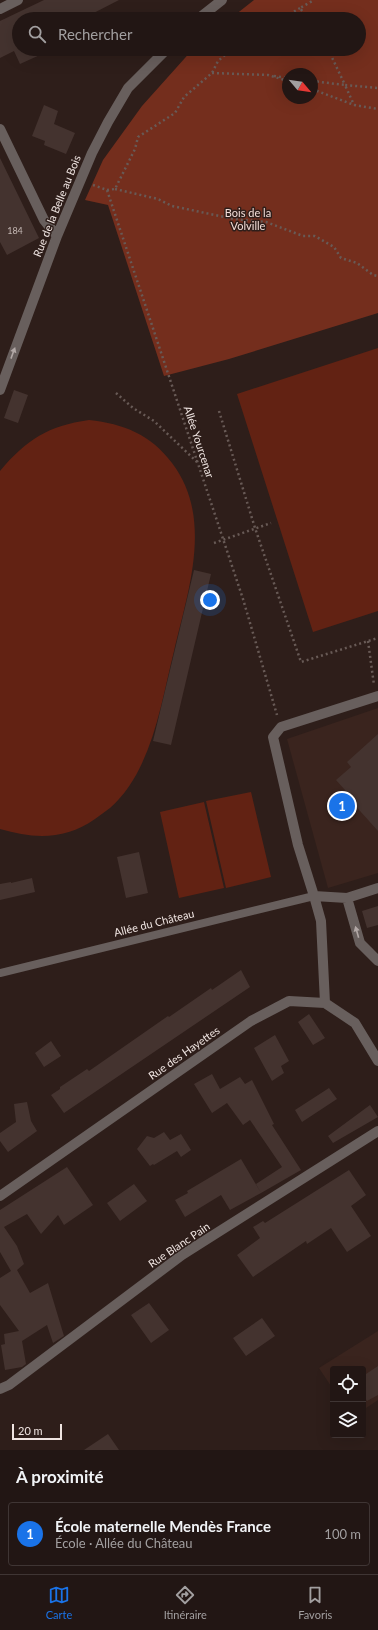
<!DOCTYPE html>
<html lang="fr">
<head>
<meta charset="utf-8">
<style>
  :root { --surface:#221614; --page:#2e2322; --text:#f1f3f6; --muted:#a29fa0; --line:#3f3534; --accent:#1a73e8 }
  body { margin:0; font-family:Lato,sans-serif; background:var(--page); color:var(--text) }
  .controls { position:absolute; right:12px; bottom:12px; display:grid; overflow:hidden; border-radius:4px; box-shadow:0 4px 16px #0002 }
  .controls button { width:36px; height:36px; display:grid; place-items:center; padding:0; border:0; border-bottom:1px solid var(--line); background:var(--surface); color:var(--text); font:20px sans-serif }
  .compass { position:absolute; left:282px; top:68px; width:36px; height:36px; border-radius:50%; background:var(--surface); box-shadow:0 4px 16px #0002; rotate:119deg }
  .scale { position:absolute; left:12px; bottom:10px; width:50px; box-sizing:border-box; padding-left:4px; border:2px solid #efe4e1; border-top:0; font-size:11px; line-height:14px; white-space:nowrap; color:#efe4e1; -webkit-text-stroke:3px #2e1e1a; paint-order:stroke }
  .you { position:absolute; left:210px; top:600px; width:14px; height:14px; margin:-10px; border:3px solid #fff; border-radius:50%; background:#1a73e8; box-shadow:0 0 0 6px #1a73e833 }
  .badge { display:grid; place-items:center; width:26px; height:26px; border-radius:50%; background:var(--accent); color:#fff; font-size:13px; font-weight:700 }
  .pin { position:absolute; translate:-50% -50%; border:2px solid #fff; box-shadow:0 1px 4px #0006 }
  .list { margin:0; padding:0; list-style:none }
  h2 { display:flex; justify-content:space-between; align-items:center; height:52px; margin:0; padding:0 16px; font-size:17px }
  h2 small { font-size:13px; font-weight:400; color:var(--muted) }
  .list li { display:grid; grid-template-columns:26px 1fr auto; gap:12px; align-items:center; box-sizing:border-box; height:64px; margin:0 8px 8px; padding:0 8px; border:1px solid var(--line); border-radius:4px }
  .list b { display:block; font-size:15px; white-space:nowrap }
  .list p { margin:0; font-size:13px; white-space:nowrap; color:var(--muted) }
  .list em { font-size:13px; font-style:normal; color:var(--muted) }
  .icon { flex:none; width:22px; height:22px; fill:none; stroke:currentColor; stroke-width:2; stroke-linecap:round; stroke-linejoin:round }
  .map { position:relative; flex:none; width:378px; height:1450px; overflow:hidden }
  .search { position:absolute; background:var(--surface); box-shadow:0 4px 16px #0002; left:12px; right:12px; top:12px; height:44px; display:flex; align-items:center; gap:10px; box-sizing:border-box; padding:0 14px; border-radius:22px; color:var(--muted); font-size:15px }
  .sheet { height:124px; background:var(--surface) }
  nav { display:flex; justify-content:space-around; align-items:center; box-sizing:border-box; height:56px; border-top:1px solid var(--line); background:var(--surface); font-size:11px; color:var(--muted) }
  nav a { display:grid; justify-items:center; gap:2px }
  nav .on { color:var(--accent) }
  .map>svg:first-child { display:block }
  .built { fill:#3a241e }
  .green { fill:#622213 }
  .forest { fill:#742e1d; fill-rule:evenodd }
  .building { fill:#44332f }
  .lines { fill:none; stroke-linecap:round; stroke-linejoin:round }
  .path { stroke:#685a56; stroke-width:2.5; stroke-dasharray:2 3; stroke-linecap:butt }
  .service { stroke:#685f5d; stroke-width:8 }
  .minor { stroke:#685f5d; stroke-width:10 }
  .oneway { fill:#b2a8a6 }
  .labels { text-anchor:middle; stroke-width:3; stroke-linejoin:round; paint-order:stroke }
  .number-label { font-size:9px; fill:#c4b8b4 }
  .street-label { font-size:11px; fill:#efe4e1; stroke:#2e1e1a }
  .park-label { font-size:11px; fill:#f3ddd7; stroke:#2e1e1a }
</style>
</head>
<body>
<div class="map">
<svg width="378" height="1450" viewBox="0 0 378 1450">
  <rect width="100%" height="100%" fill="#2e1e1a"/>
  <path class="built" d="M378 708V873L328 888 287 739Z
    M378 1331V1400L363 1410V1369H333V1389L319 1368Z"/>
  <path class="green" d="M378 348V611L313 632 237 394Z
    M89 420C124 424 150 434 172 463 214 518 188 591 174 651 161 703 152 771 110 808 105 812 100 815 95 819 65 840 34 839 0 829V471C27 439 48 426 89 420Z
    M251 792 271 877 226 888 206 801Z
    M204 802 224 888 179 898 160 812Z"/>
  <path class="forest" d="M254 0H378V313L229 359 164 376 108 205 85 200 103 160 142 106 193 49H359V19H230ZM288 74H312V98H288Z"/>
  <path class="building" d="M44 0H119L82 19H19V48L17 49H53L20 64 14 51 0 58V21Z
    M44 105 58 111 54 124 75 133 66 154 44 145 45 141 32 136Z
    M0 158 39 238 7 255 0 242Z
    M14 390 28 395 18 423 4 418Z
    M194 570 211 574 171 745 153 741Z
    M378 734V831L352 802 354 800 336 780 351 767 347 762Z
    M139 852 148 893 126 898 117 857Z
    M32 878 35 892 0 900V884L11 882V883Z
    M378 906V925L367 928 362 911Z
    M241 970 250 987 64 1113 51 1095 60 1089V1087L87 1069 89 1071 168 1016 169 1017 211 988 212 990Z
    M309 1014 325 1038 313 1045 298 1022Z
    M275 1035 289 1061 281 1066 284 1073 272 1081 254 1048Z
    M51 1041 61 1056 44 1067 35 1053Z
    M212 1074 220 1089 240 1077 245 1084 252 1080 274 1124 272 1125 301 1170 261 1193 256 1184 282 1167 250 1120 243 1125 227 1103 212 1113 194 1084Z
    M329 1088 337 1099 302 1122 295 1110Z
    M27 1102 31 1121 37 1131 8 1152 0 1141V1133L16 1122 14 1104Z
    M370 1105 378 1117 333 1143 328 1136Z
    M164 1132 170 1140 181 1134 191 1150 181 1157 177 1151 154 1165 153 1164 150 1166 137 1149 147 1136 154 1138Z
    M241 1159 261 1193 230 1210 221 1195 185 1217 175 1200 188 1193 187 1191Z
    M67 1167 93 1205 64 1225 58 1215 41 1234 27 1214 4 1227 17 1246 24 1264 17 1270 30 1293 48 1283 64 1336 53 1343 47 1325 22 1341 26 1364 22 1367 5 1370 1 1345 5 1344 4 1334 19 1331 0 1305V1278L11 1271 0 1252V1210Z
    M349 1170 366 1195 351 1206 371 1236 347 1252 331 1228 307 1244 306 1241 253 1277 237 1255 260 1238 253 1227 263 1221 265 1223Z
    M134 1184 147 1201 120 1221 107 1203Z
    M149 1303 169 1330 151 1343 131 1315Z
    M262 1318 275 1336 246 1356 233 1338Z
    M378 1366V1395L367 1401 363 1395V1376Z
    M108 1434 119 1450H84Z"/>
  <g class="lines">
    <path class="path" d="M281 19 300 8
      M308 19 300 8 314 0
      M328 49 345 85 378 88
      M212 73 268 75 288 81
      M274 76 288 78
      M312 81 345 85 354 105
      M312 89 354 105 378 109
      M93 185 107 190 243 599 277 715
      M115 189 158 199 172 206 234 219 266 222 303 236H315L334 247 341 258 357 263 373 275 378 276
      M107 190 115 189 135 149 138 137 175 113 184 97 212 73 218 61 232 49
      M116 393 133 408 154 421 197 462
      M219 411 255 528 301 662 378 638
      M214 543 271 523
      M368 641 374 685"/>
    <path class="service" d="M0 973 314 896"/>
    <path class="minor" d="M0 9 18 0
      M198 19 222 0
      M0 129 44 220 57 236
      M0 390 57 236 92 153 108 122 128 88 167 49
      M314 896 298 845 273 737 281 727 378 696
      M347 898 360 943 378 961
      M325 1003 321 921 314 896 347 898 378 888
      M0 1196 251 1021 289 1001 325 1003 355 1023 378 1061
      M0 1389 9 1385 182 1255 378 1131"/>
  </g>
  <defs><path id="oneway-solid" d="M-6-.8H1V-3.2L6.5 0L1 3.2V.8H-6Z"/></defs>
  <g class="oneway">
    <use href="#oneway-solid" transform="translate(13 353) rotate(-70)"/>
    <use href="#oneway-solid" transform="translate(357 932) rotate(-106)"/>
  </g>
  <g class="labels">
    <g class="number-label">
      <text x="15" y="234">184</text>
    </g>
    <g class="street-label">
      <text transform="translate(57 206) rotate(-68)" y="4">Rue de la Belle au Bois</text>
      <text transform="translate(199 442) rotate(72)" y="4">Allée Yourcenar</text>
      <text transform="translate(154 923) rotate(-14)" y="4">Allée du Château</text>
      <text transform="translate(184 1053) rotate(-35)" y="4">Rue des Hayettes</text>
      <text transform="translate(179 1245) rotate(-34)" y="4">Rue Blanc Pain</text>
    </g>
    <g class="park-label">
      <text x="248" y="217">Bois de la<tspan x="248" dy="13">Volville</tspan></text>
    </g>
  </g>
</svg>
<div class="controls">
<button><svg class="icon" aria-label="locate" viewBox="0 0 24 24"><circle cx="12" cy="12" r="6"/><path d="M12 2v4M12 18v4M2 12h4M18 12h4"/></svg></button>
<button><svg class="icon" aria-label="layers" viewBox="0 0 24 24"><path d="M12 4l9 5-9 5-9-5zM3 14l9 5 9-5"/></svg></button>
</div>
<svg class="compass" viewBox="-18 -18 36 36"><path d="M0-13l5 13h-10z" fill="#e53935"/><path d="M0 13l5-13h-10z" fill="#a29fa0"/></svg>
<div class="scale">20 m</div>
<div class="you"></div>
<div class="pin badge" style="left:342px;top:806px">1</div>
<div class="search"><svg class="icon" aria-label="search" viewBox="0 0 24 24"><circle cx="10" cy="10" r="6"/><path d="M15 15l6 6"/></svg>Rechercher</div>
</div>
<section class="sheet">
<h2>À proximité<small></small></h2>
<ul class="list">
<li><span class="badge">1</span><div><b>École maternelle Mendès France</b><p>École · Allée du Château</p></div><em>100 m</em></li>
</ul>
</section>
<nav>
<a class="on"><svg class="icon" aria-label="map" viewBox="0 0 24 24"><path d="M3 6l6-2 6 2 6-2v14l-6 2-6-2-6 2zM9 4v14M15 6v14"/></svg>Carte</a>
<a><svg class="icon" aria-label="directions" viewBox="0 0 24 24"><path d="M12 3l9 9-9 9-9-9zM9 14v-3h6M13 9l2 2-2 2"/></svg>Itinéraire</a>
<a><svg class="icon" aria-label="saved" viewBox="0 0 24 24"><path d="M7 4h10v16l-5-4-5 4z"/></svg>Favoris</a>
</nav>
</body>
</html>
